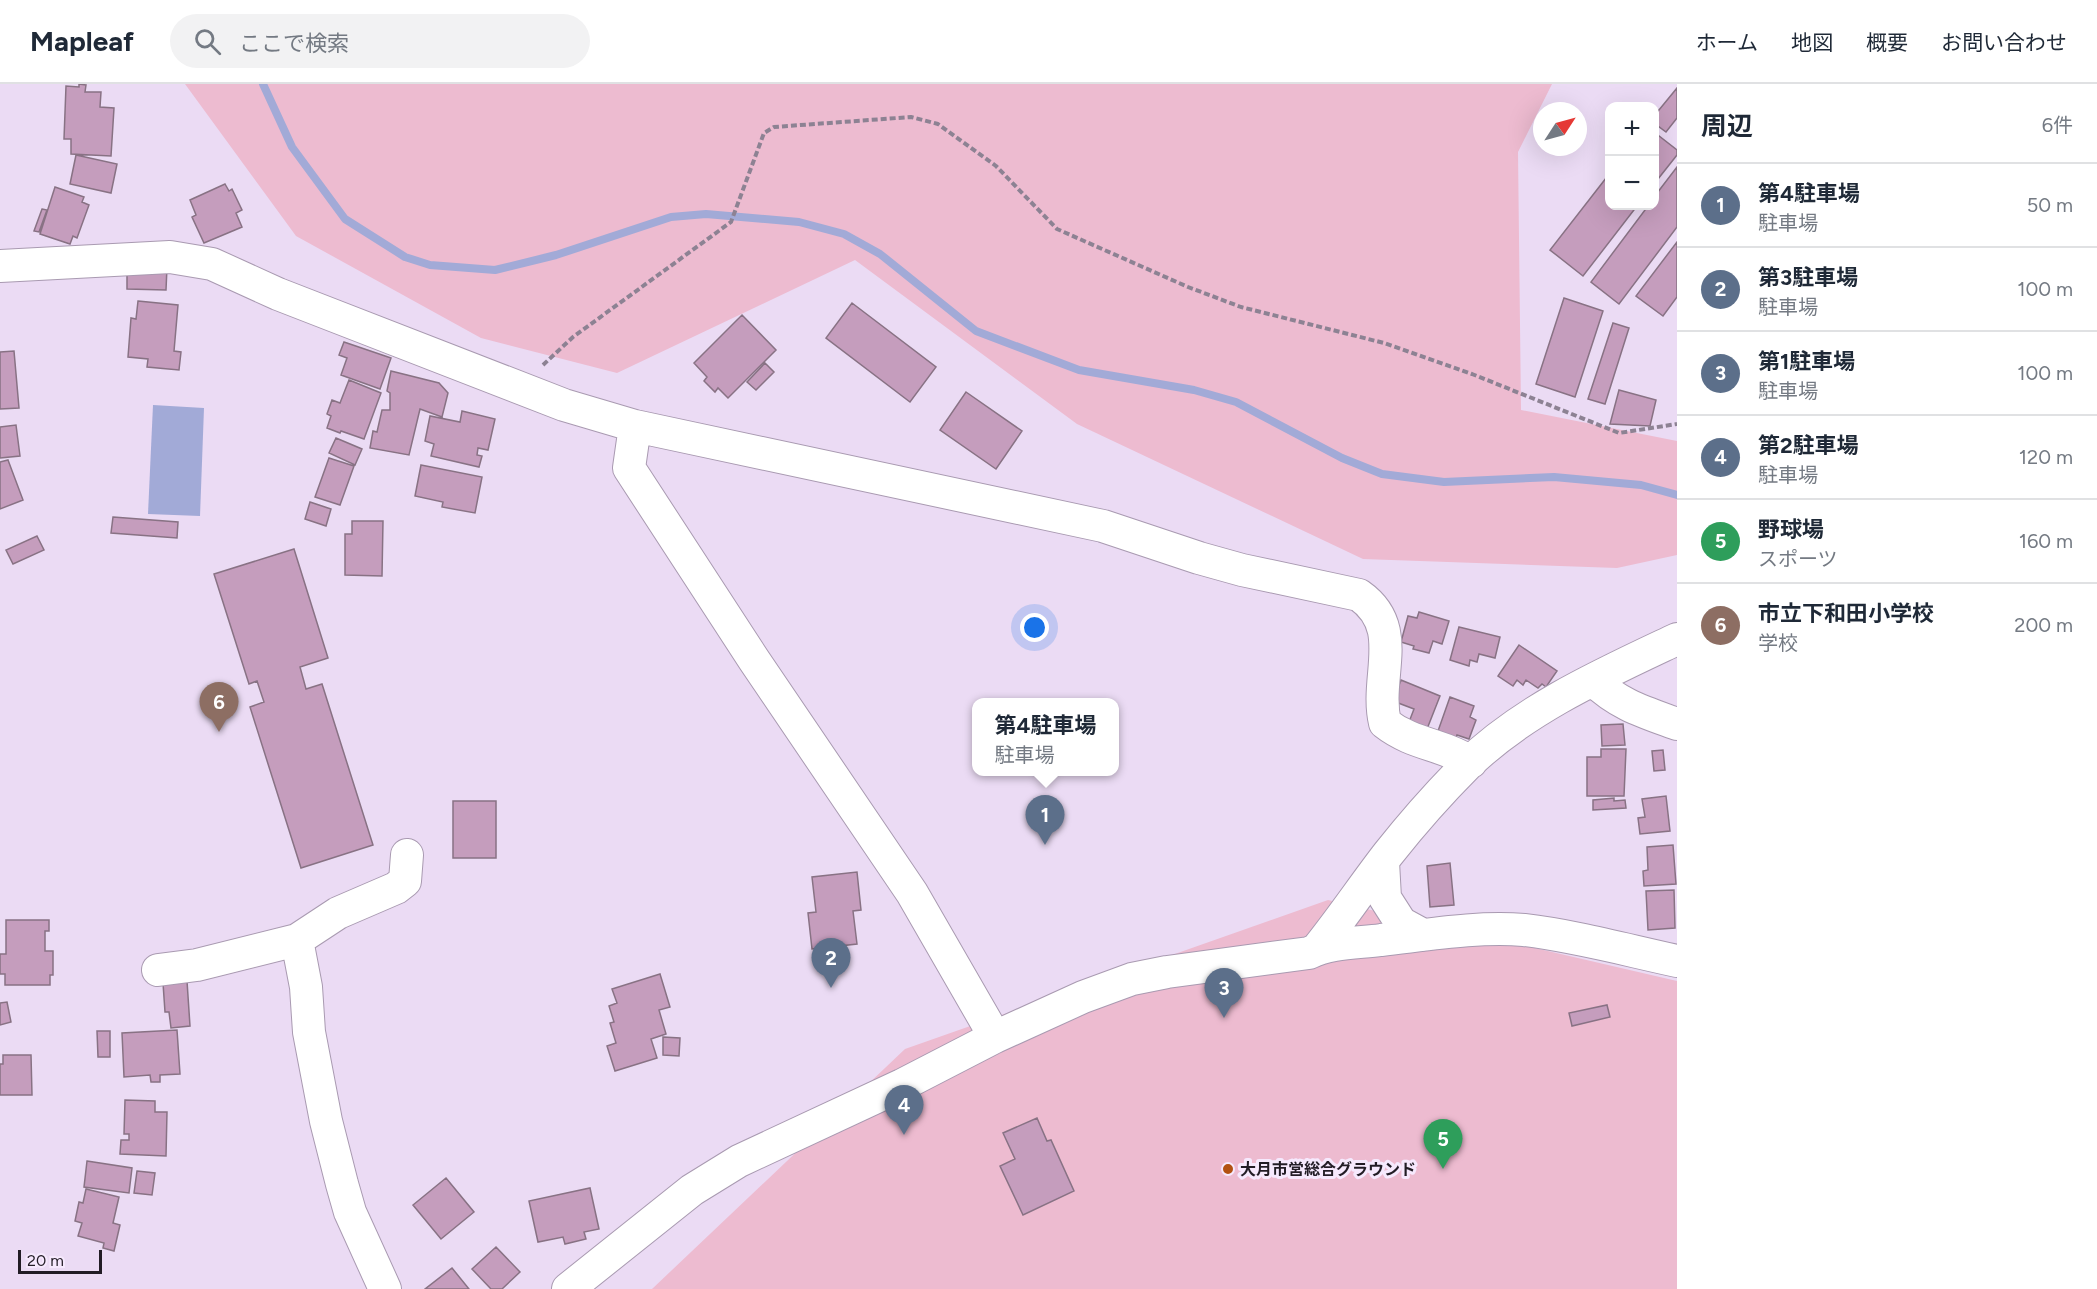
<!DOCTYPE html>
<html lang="ja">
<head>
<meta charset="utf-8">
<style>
  :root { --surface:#fff; --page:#f2f2f3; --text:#1f2937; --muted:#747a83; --line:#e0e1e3; --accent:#ea580c }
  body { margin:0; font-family:Figtree,"Noto Sans JP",sans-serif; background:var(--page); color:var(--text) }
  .controls { position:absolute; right:18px; top:18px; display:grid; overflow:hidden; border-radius:12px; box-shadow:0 6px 24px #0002 }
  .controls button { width:54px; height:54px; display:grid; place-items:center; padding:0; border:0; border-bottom:2px solid var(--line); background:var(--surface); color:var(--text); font:30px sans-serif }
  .compass { position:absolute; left:1533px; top:18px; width:54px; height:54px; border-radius:50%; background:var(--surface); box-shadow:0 6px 24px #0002; rotate:54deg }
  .scale { position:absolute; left:18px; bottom:15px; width:84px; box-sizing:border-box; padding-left:6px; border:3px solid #221c25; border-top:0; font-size:16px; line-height:21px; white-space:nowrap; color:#221c25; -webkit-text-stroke:4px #f6e9fd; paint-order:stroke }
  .you { position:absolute; left:1035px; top:544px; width:21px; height:21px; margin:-15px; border:4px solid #fff; border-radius:50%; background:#1a73e8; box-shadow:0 0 0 9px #1a73e833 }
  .badge { display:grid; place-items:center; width:39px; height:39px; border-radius:50%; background:var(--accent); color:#fff; font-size:20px; font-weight:700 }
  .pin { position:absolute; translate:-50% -50px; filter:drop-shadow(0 2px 3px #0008) }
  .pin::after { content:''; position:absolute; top:32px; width:21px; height:18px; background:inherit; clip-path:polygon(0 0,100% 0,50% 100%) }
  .popup { position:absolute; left:972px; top:614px; width:147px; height:78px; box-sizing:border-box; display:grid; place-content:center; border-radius:12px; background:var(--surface); filter:drop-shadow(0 2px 4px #0005); font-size:20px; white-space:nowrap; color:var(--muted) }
  .popup b { font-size:22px; color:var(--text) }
  .popup::after { content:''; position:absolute; left:50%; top:100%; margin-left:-12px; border:12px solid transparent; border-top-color:var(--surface) }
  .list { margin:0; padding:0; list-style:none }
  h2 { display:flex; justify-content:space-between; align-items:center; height:78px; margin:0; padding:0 24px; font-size:26px }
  h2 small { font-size:20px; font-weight:400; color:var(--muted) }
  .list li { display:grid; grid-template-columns:39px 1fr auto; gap:18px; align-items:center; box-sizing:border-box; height:84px; padding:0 24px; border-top:2px solid var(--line) }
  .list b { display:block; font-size:22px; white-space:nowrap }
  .list p { margin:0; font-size:20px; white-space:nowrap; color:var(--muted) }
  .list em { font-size:20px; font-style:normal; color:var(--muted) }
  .icon { flex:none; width:33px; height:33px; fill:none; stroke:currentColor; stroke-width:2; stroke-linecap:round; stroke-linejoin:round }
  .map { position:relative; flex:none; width:1677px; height:1205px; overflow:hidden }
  header { display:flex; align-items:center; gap:36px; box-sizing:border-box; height:84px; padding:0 30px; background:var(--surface); border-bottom:2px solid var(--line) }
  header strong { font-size:28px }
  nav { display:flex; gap:33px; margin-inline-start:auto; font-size:21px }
  .search { width:420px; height:54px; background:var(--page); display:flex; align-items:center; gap:15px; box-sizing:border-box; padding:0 21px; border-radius:33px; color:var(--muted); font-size:22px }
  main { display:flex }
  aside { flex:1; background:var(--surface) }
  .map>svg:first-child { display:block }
  .green { fill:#edbbd0 }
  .water { fill:#a2aad7 }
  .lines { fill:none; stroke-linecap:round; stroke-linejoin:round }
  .stream { stroke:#a2aad7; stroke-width:8 }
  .building { fill:#c59dbd; stroke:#887284; stroke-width:1.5 }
  .minor-casing { stroke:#a99ab1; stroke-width:34 }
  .path { stroke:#8d8293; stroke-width:4; stroke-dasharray:6 3; stroke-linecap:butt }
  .minor { stroke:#fff; stroke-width:32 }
  .poi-dot { fill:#b25112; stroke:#f6e9fd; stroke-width:2 }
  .labels { text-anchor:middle; stroke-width:6; stroke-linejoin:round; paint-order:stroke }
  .poi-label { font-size:16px; font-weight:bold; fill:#221c25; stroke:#f6e9fd; text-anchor:start }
</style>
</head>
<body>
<header>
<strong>Mapleaf</strong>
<div class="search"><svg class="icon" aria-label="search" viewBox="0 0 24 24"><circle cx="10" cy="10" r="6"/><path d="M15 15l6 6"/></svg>ここで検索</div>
<nav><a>ホーム</a><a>地図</a><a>概要</a><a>お問い合わせ</a></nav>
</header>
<main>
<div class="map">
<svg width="1677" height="1205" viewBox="0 0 1677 1205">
  <rect width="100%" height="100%" fill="#ebdbf4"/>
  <path class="green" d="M185 0H1552L1518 68 1521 326 1677 357V471L1617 484 1363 475 1077 340 855 176 617 289 481 254 296 152Z
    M1328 816 1677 897V1205H652L905 965Z"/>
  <path class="water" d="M153 321 204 324 200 432 148 430Z"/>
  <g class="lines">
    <path class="stream" d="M263 0 292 63 345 135 405 173 430 181 495 186 556 171 671 133 706 130 799 138 844 150 880 170 976 247 1079 286 1194 306 1236 318 1342 374 1382 390 1444 398 1554 393 1641 401 1677 411"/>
  </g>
  <path class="building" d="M79 0 86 1 85 8H101L100 23 114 24 111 72 71 70V55H64L66 2 79 3Z
    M1677 4V34L1666 48 1654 39V32Z
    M1654 48 1677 66V71L1654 100Z
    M76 71 117 80 111 109 70 100Z
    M1677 83V143L1619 220 1591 198 1648 122H1654V113Z
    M1610 89V122H1637L1583 192 1550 166Z
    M225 100 229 107 232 105 242 126 236 129 242 143 204 159 192 133 196 131 190 116Z
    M55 103 84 113 82 118 89 121 77 154 73 152 70 160 40 150Z
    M42 125 47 126 39 148 34 147Z
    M1677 158V213L1663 232 1636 212Z
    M127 182 167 183 166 206 127 205Z
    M1564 214 1603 227 1575 313 1536 300Z
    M138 217 178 221 174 267 181 268 179 286 147 283 148 275 128 273 131 234 136 235Z
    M852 219 936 283 910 318 826 254Z
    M742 231 776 266 728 314 718 304 715 308 704 297 707 293 694 279Z
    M1613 239 1629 244 1605 320 1588 315Z
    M344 258 391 274 380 305 341 291 347 274 339 271Z
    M14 267 19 324 0 325V268Z
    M765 279 774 288 756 306 747 298Z
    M391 287 439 299 448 309 442 333 420 325 409 371 370 364 373 347 377 348 382 326H390V309L387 307Z
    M349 296 381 309 364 355 341 347 340 349 327 344 331 332 327 330 332 316 340 319Z
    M1619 306 1656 316 1650 342 1610 340Z
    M966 308 1022 347 996 385 940 346Z
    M462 327 495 335 488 366 478 364 477 371 482 372 479 383 431 372 434 360 425 357 430 332 460 338Z
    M16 341 20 372 0 374V343Z
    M336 354 362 365 355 381 329 369Z
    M329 374 354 382 340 421 315 413Z
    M8 376 23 416 0 425V378Z
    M421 381 482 393 475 429 442 423 443 418 415 412Z
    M310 418 331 425 326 442 305 435Z
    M113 433 178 438 177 454 111 449Z
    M352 437H383L382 492 345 491V450H352Z
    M37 452 44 466 13 480 6 466Z
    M294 465 328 574 300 583 306 605 322 600 373 761 301 784 250 623 264 618 257 597 249 600 214 490Z
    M1419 528 1449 537 1442 560 1433 557 1429 569 1413 565 1414 562 1401 558 1408 532 1417 534Z
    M1459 543 1500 553 1495 574 1479 570 1477 578 1470 576 1469 582 1450 576Z
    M1519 561 1557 587 1546 603 1542 600 1538 604 1526 596 1523 601 1517 596 1513 602 1498 592Z
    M1401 596 1440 612 1427 645 1409 638 1414 625 1393 617Z
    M1450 613 1474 622 1470 633 1476 636 1469 655 1457 651 1456 654 1438 647Z
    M1623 640 1625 661 1602 662 1601 641Z
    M1601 665H1626L1624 712H1587V673H1601Z
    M1663 666 1665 686 1654 687 1652 667Z
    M1666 712 1670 747 1640 750 1638 734 1645 733 1642 715Z
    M1614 714V717L1625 716 1626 724 1593 726V716Z
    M453 717H496V774H453Z
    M1673 761 1676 800 1644 802 1643 787 1648 786 1647 763Z
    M1450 779 1454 821 1430 823 1427 782Z
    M857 788 861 826 853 827 857 860 812 865 808 829 816 828 812 793Z
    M1674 806 1675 844 1648 846 1646 807Z
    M6 836H49V847H45V867H53V891H50V901H5V890H0V870H6Z
    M660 890 670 923 659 926 666 950 651 955 657 974 615 987 607 962 616 959 610 939 614 938 609 922 617 919 612 905Z
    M187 897 190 942 171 944 169 928H165L163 899Z
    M7 918 11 938 0 941V919Z
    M1607 921 1610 933 1572 942 1569 929Z
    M177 946 180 990 160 991V998H151L150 991 124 993 122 949Z
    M97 947H110V973H98Z
    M663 953 680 954 679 972 663 971Z
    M3 971H31L32 1011H0V980H3Z
    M125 1016 155 1017V1028H167L166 1072 120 1070 121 1056H129V1050H124Z
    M1037 1034 1047 1057 1051 1056 1074 1107 1023 1131 1000 1082 1015 1075 1003 1049Z
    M87 1077 132 1084 129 1109 84 1103Z
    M137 1087 155 1089 152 1111 134 1109Z
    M446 1094 474 1128 441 1155 413 1121Z
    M590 1104 599 1145 584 1148 586 1155 565 1160 563 1153 538 1158 529 1117Z
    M86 1105 119 1113 113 1139 120 1141 114 1167 103 1164 104 1159 78 1152 82 1139 75 1137 79 1118 83 1119Z
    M496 1163 520 1188 502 1205H491L472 1185Z
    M452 1184 469 1205H425Z"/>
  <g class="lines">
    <defs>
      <path id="minor" d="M0 182 170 173 212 180 278 210 564 321 635 342 1103 442 1199 474 1242 486 1359 511C1406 544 1374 592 1385 639 1413 661 1443 660 1471 678
        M635 342 629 384 754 576 912 809 995 953
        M1593 596C1619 621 1644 628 1677 640
        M1383 778 1385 814 1401 839 1423 851
        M297 856 306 903 309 948 326 1037 342 1100 350 1128 385 1205
        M1317 865C1342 834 1364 801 1388 770 1411 741 1441 707 1467 681 1524 625 1605 589 1677 555
        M158 886 197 881 297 856 338 829 396 804 405 797 407 771
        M568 1205 692 1106 739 1077 902 1001 995 953 1083 913 1132 895 1167 888 1309 869C1330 858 1359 859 1381 856 1426 851 1478 842 1524 846 1575 852 1626 866 1677 877"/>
    </defs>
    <use href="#minor" class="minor-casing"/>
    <path class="path" d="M543 281 573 253 731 138 764 49 774 43 911 33 938 40 996 82 1057 145 1188 203 1241 223 1384 259 1472 290 1619 349 1677 340"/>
    <use href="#minor" class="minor"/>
  </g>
  <circle class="poi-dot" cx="1228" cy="1085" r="6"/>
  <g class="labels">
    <g class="poi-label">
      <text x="1240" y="1091">大月市営総合グラウンド</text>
    </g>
  </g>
</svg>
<div class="controls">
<button>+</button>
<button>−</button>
</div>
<svg class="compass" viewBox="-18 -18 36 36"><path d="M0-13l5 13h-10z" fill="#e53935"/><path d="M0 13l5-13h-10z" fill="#747a83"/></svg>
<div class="scale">20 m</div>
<div class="you"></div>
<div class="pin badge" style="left:1045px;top:761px;background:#5c6f8a">1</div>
<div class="popup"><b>第4駐車場</b>駐車場</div>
<div class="pin badge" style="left:831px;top:904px;background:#5c6f8a">2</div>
<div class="pin badge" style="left:1224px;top:934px;background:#5c6f8a">3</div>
<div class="pin badge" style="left:904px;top:1051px;background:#5c6f8a">4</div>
<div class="pin badge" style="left:1443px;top:1085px;background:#2e9e5b">5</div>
<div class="pin badge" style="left:219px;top:648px;background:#8d6e63">6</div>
</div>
<aside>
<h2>周辺<small>6件</small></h2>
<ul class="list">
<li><span class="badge" style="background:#5c6f8a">1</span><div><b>第4駐車場</b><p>駐車場</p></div><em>50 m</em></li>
<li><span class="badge" style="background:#5c6f8a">2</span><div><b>第3駐車場</b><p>駐車場</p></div><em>100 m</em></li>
<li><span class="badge" style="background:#5c6f8a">3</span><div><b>第1駐車場</b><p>駐車場</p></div><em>100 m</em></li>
<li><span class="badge" style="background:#5c6f8a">4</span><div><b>第2駐車場</b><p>駐車場</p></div><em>120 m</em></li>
<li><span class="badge" style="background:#2e9e5b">5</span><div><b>野球場</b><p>スポーツ</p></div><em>160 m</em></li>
<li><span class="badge" style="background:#8d6e63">6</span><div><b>市立下和田小学校</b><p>学校</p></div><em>200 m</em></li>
</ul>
</aside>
</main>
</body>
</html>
